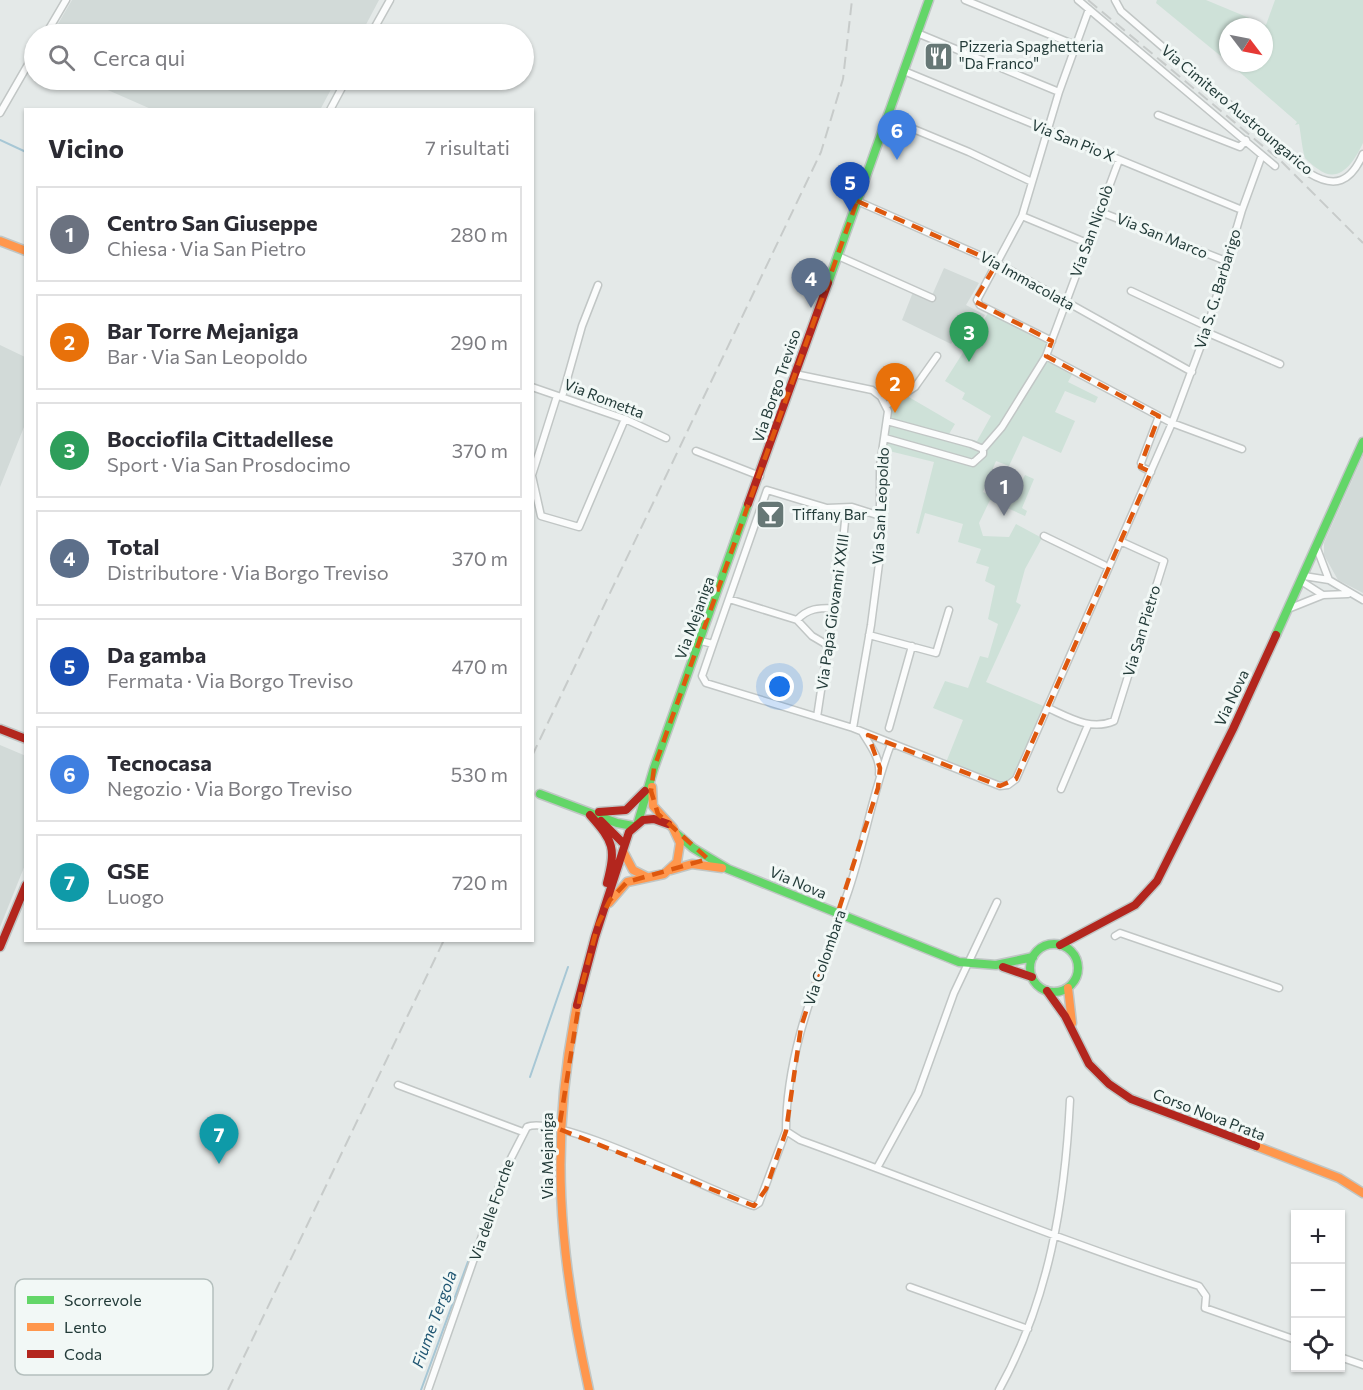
<!DOCTYPE html>
<html lang="it">
<head>
<meta charset="utf-8">
<style>
  :root { --surface:#fff; --page:#f2f2f3; --text:#2b2b33; --muted:#7c7c81; --line:#e1e1e2; --accent:#0f766e }
  body { margin:0; font-family:Commissioner,sans-serif; background:var(--page); color:var(--text) }
  .controls { position:absolute; right:18px; bottom:18px; display:grid; overflow:hidden; border-radius:0px; box-shadow:0 2px 4px #0004 }
  .controls button { width:54px; height:54px; display:grid; place-items:center; padding:0; border:0; border-bottom:2px solid var(--line); background:var(--surface); color:var(--text); font:30px sans-serif }
  .compass { position:absolute; left:1219px; top:18px; width:54px; height:54px; border-radius:50%; background:var(--surface); box-shadow:0 2px 4px #0004; rotate:122deg }
  .you { position:absolute; left:780px; top:687px; width:21px; height:21px; margin:-15px; border:4px solid #fff; border-radius:50%; background:#1a73e8; box-shadow:0 0 0 9px #1a73e833 }
  .badge { display:grid; place-items:center; width:39px; height:39px; border-radius:50%; background:var(--accent); color:#fff; font-size:20px; font-weight:700 }
  .pin { position:absolute; translate:-50% -50px; filter:drop-shadow(0 2px 3px #0008) }
  .pin::after { content:''; position:absolute; top:32px; width:21px; height:18px; background:inherit; clip-path:polygon(0 0,100% 0,50% 100%) }
  .list { margin:0; padding:0; list-style:none }
  h2 { display:flex; justify-content:space-between; align-items:center; height:78px; margin:0; padding:0 24px; font-size:26px }
  h2 small { font-size:20px; font-weight:400; color:var(--muted) }
  .list li { display:grid; grid-template-columns:39px 1fr auto; gap:18px; align-items:center; box-sizing:border-box; height:96px; margin:0 12px 12px; padding:0 12px; border:2px solid var(--line); border-radius:0px }
  .list b { display:block; font-size:22px; white-space:nowrap }
  .list p { margin:0; font-size:20px; white-space:nowrap; color:var(--muted) }
  .list em { font-size:20px; font-style:normal; color:var(--muted) }
  .icon { flex:none; width:33px; height:33px; fill:none; stroke:currentColor; stroke-width:2; stroke-linecap:round; stroke-linejoin:round }
  .map { position:relative; flex:none; width:1363px; height:1390px; overflow:hidden }
  .search { position:absolute; background:var(--surface); box-shadow:0 2px 4px #0004; left:24px; top:24px; width:510px; height:66px; display:flex; align-items:center; gap:15px; box-sizing:border-box; padding:0 21px; border-radius:33px; color:var(--muted); font-size:22px }
  .panel { position:absolute; background:var(--surface); box-shadow:0 2px 4px #0004; left:24px; top:108px; width:510px; height:834px; border-radius:0px }
  .map>svg:first-child { display:block }
  .built { fill:#d2dad8 }
  .green { fill:#cee1d8 }
  .lines { fill:none; stroke-linecap:round; stroke-linejoin:round }
  .stream { stroke:#a7c7d5; stroke-width:2 }
  .street-casing { stroke:#c1c6c5; stroke-width:9 }
  .fast-casing { stroke:#c0c6c5; stroke-width:11 }
  .slow-casing { stroke:#c0c6c5; stroke-width:11 }
  .jam-casing { stroke:#c0c6c5; stroke-width:11 }
  .street { stroke:#fbfcfc; stroke-width:6 }
  .fast { stroke:#63d668; stroke-width:8 }
  .slow { stroke:#ff974d; stroke-width:8 }
  .jam { stroke:#b3261e; stroke-width:8 }
  .rail { stroke:#c7cbca; stroke-width:2; stroke-dasharray:12 6; stroke-linecap:butt }
  .marked { fill:none; stroke:#de580e; stroke-width:4.5; stroke-dasharray:12 8; stroke-linejoin:round }
  .labels { text-anchor:middle; stroke-width:6; stroke-linejoin:round; paint-order:stroke }
  .poi-label { font-size:15px; fill:#233b39; stroke:#f2f8f6; text-anchor:start }
  .street-label { font-size:15px; fill:#233b39; stroke:#f2f8f6 }
  .water-label { font-size:16px; font-style:italic; fill:#215773; stroke:#f2f8f6 }
  .key { fill:#f2f8f6; stroke:#b4bfbd; stroke-width:1.5 }
  .key-label { font-size:16px; fill:#233b39 }
</style>
</head>
<body>
<div class="map">
<svg width="1363" height="1390" viewBox="0 0 1363 1390">
  <rect width="100%" height="100%" fill="#e4e9e8"/>
  <path class="built" d="M72 0H379L361 34H52Z
    M85 80H336L320 110 151 109Z
    M944 268 979 283 966 305 985 315 980 324 967 316 951 344 902 320 913 292 930 300Z
    M0 345 25 357 26 422 0 487Z
    M1363 456V593L1338 580 1324 555V543Z
    M0 745 26 756 25 865 0 927Z"/>
  <path class="green" d="M1157 0H1206L1266 25 1275 0H1363V143C1355 160 1340 186 1318 169 1313 166 1306 159 1305 158 1302 148 1301 135 1299 124L1295 125 1297 122 1229 63H1264V27H1228V62L1156 3Z
    M990 310 1052 341 1046 356 1074 371 1068 382 1098 397 1095 403 1065 391 1055 412 1075 421 1061 453 1023 436 1009 466 996 461 983 492 1011 504 1025 475 1034 479 1022 508 1027 511 1025 516 990 500 979 523 983 536 1009 537 1016 524 1042 538 1025 569 1016 602 1021 605 986 682 1048 708 1016 779 1000 786 945 765 963 720 933 708 945 681 968 688 980 656 988 658 998 624 988 619 995 586 985 581 989 567 976 563 981 549 958 542 963 524 925 513 919 534 916 533 934 462 885 450 891 406 907 396 955 424 949 434 977 441 991 416 962 399 965 393 945 381Z"/>
  <g class="lines">
    <path class="stream" d="M0 140 26 152
      M530 1077 568 967
      M421 1390 470 1256"/>
    <defs>
      <path id="street" d="M965 0 1075 45
        M1078 0 1275 166
        M1115 0 1121 11 1309 173C1335 189 1351 182 1363 154
        M917 33 1059 92
        M46 34 66 0
        M371 34 390 0
        M904 71 1242 210
        M330 110 346 80
        M0 113 34 54
        M1158 115 1240 147 1246 140
        M887 118 969 152 1032 182
        M857 201 997 263 1192 372
        M1098 211 1226 261
        M1022 216 1087 243
        M838 256 932 298
        M1131 291 1208 327
        M1206 332 1280 364
        M1052 341 980 305 977 300 1022 216 1059 92 1089 9
        M1046 356 1172 423 1242 449
        M795 374 872 390 881 397 888 411 880 466V556L871 625 853 728
        M532 387 625 419 666 438
        M562 397 582 326 598 285
        M887 405 915 387 937 356
        M885 438 973 463 983 454V449L971 444 887 421
        M983 449 1002 427 1046 356 1119 160
        M696 451 760 476
        M1151 472 1142 467 1141 463 1159 416
        M532 475 557 396
        M532 476 541 516 579 527 625 419
        M1044 536 1104 565
        M1316 546 1329 580 1363 600
        M1304 576 1329 580
        M1301 581 1323 595
        M729 599 797 620 812 636 829 646
        M1288 609 1323 595 1348 594
        M797 620C808 608 819 608 833 608
        M869 635 936 653 949 610
        M701 641 713 644 702 676 706 683 853 728 1000 786 1008 785 1016 779 1172 423 1206 332 1242 210 1262 155
        M713 644 767 490 827 508 852 507 880 516
        M1048 708C1070 718 1091 731 1114 721L1164 561 1120 541
        M817 717 842 551 845 521 842 508
        M889 728 912 646
        M862 732C870 745 881 759 879 774
        M891 744C873 791 865 841 849 889 823 967 786 1046 786 1131L800 1140C933 1188 1064 1242 1199 1286L1206 1296 1205 1308 1296 1340
        M1061 789 1088 725
        M1115 936 1120 933 1279 988
        M398 1085 523 1132
        M877 1168 918 1093 954 993 997 902
        M910 1287 1028 1329
        M1340 1357 1363 1365
        M428 1390 505 1170 527 1127C556 1113 715 1193 754 1206L759 1203 786 1131
        M999 1390C1049 1300 1065 1202 1070 1100"/>
      <path id="fast" d="M828 283 929 0
        M1276 635 1363 442
        M540 794 617 823 633 826
        M638 822 654 768 748 504
        M677 834 693 848 728 869 959 962 996 965 1033 957
        M1030 968a24 24 0 1 1 48 0a24 24 0 1 1-48 0Z"/>
      <path id="slow" d="M0 241 26 251
        M623 851 633 870 647 877
        M671 870 692 864 722 868
        M609 903 627 882 664 874 677 862 680 843 673 828 653 806 652 787
        M1068 988 1072 1023
        M577 1005C549 1142 559 1255 589 1390
        M1256 1146 1339 1178 1363 1193"/>
      <path id="jam" d="M748 504 828 283
        M0 729 26 739
        M599 812 626 810 645 791
        M590 815C614 842 616 848 607 883
        M601 821 623 843
        M1060 945 1135 905 1157 881 1233 729 1276 635
        M0 947 26 885
        M1003 967 1032 977
        M1047 991 1065 1016 1089 1064 1109 1084 1131 1099 1256 1146
        M577 1005 595 937 629 832 643 820 654 819 668 824"/>
    </defs>
    <use href="#street" class="street-casing"/>
    <use href="#fast" class="fast-casing"/>
    <use href="#slow" class="slow-casing"/>
    <use href="#jam" class="jam-casing"/>
    <use href="#street" class="street"/>
    <use href="#fast" class="fast"/>
    <use href="#slow" class="slow"/>
    <use href="#jam" class="jam"/>
    <path class="rail" d="M1088 0 1282 162 1363 243
      M532 756 821 152 843 79 852 0
      M228 1390 444 940"/>
  </g>
  <path class="marked" d="M857 201 997 263 974 301 1052 341 1046 356 1159 416 1140 467 1151 472 1016 779 1000 786 868 735 880 768 878 788 801 1027 786 1131 766 1189 754 1206 559 1129 582 985 598 924 610 900 627 882 708 859 658 814 651 791 654 768Z"/>
  <defs>
    <symbol id="restaurant-square" viewBox="-11 -11 22 22"><rect x="-9" y="-9" width="18" height="18" rx="4" fill="#677876" stroke="#f2f8f6"/><path d="M-5-6h1v4h1v-4h1v4h1v-4h1v5L-1.5 .5V6h-2V.5L-5-1ZM5-6V6H3V1.5H1.5Q1.5-4 5-6Z" fill="#fff"/></symbol>
    <symbol id="bar-square" viewBox="-11 -11 22 22"><rect x="-9" y="-9" width="18" height="18" rx="4" fill="#677876" stroke="#f2f8f6"/><path d="M-6-5H6L.8 .8V4.5H3.5V6h-7V4.5H-.8V.8Z" fill="#fff"/></symbol>
  </defs>
  <g fill-rule="evenodd">
    <use href="#restaurant-square" x="922" y="40" width="33" height="33"/>
    <use href="#bar-square" x="754" y="498" width="33" height="33"/>
  </g>
  <g class="labels">
    <g class="poi-label">
      <text x="959" y="52">Pizzeria Spaghetteria<tspan x="959" dy="17">"Da Franco"</tspan></text>
      <text x="792" y="520">Tiffany Bar</text>
    </g>
    <g class="street-label">
      <text transform="translate(1237 110) rotate(40)" y="5">Via Cimitero Austroungarico</text>
      <text transform="translate(1073 141) rotate(22)" y="5">Via San Pio X</text>
      <text transform="translate(1092 231) rotate(-70)" y="5">Via San Nicolò</text>
      <text transform="translate(1162 236) rotate(22)" y="5">Via San Marco</text>
      <text transform="translate(1027 281) rotate(29)" y="5">Via Immacolata</text>
      <text transform="translate(1218 289) rotate(-73)" y="5">Via S. G. Barbarigo</text>
      <text transform="translate(777 386) rotate(-71)" y="5">Via Borgo Treviso</text>
      <text transform="translate(604 399) rotate(21)" y="5">Via Rometta</text>
      <text transform="translate(881 506) rotate(-87)" y="5">Via San Leopoldo</text>
      <text transform="translate(833 612) rotate(-82)" y="5">Via Papa Giovanni XXIII</text>
      <text transform="translate(695 618) rotate(-70)" y="5">Via Mejaniga</text>
      <text transform="translate(1142 631) rotate(-73)" y="5">Via San Pietro</text>
      <text transform="translate(1232 698) rotate(-65)" y="5">Via Nova</text>
      <text transform="translate(798 883) rotate(23)" y="5">Via Nova</text>
      <text transform="translate(825 958) rotate(-71)" y="5">Via Colombara</text>
      <text transform="translate(1209 1115) rotate(21)" y="5">Corso Nova Prata</text>
      <text transform="translate(548 1156) rotate(-90)" y="5">Via Mejaniga</text>
      <text transform="translate(492 1210) rotate(-71)" y="5">Via delle Forche</text>
    </g>
    <g class="water-label">
      <text transform="translate(434 1319) rotate(-70)" y="6">Fiume Tergola</text>
    </g>
  </g>
  <rect x="15" y="1279" width="198" height="96" rx="9" class="key"/>
  <rect x="27" y="1296" width="27" height="8" fill="#63d668"/>
  <rect x="27" y="1323" width="27" height="8" fill="#ff974d"/>
  <rect x="27" y="1350" width="27" height="8" fill="#b3261e"/>
  <g class="key-label">
    <text x="64" y="1306">Scorrevole</text>
    <text x="64" y="1333">Lento</text>
    <text x="64" y="1360">Coda</text>
  </g>
</svg>
<div class="controls">
<button>+</button>
<button>−</button>
<button><svg class="icon" aria-label="locate" viewBox="0 0 24 24"><circle cx="12" cy="12" r="6"/><path d="M12 2v4M12 18v4M2 12h4M18 12h4"/></svg></button>
</div>
<svg class="compass" viewBox="-18 -18 36 36"><path d="M0-13l5 13h-10z" fill="#e53935"/><path d="M0 13l5-13h-10z" fill="#7c7c81"/></svg>
<div class="you"></div>
<div class="pin badge" style="left:1004px;top:516px;background:#6b7280">1</div>
<div class="pin badge" style="left:895px;top:413px;background:#e8710a">2</div>
<div class="pin badge" style="left:969px;top:362px;background:#2e9e5b">3</div>
<div class="pin badge" style="left:811px;top:308px;background:#5c6f8a">4</div>
<div class="pin badge" style="left:850px;top:212px;background:#1a4fb4">5</div>
<div class="pin badge" style="left:897px;top:160px;background:#3f7fe0">6</div>
<div class="pin badge" style="left:219px;top:1164px;background:#0f9aa8">7</div>
<div class="search"><svg class="icon" aria-label="search" viewBox="0 0 24 24"><circle cx="10" cy="10" r="6"/><path d="M15 15l6 6"/></svg>Cerca qui</div>
<section class="panel">
<h2>Vicino<small>7 risultati</small></h2>
<ul class="list">
<li><span class="badge" style="background:#6b7280">1</span><div><b>Centro San Giuseppe</b><p>Chiesa · Via San Pietro</p></div><em>280 m</em></li>
<li><span class="badge" style="background:#e8710a">2</span><div><b>Bar Torre Mejaniga</b><p>Bar · Via San Leopoldo</p></div><em>290 m</em></li>
<li><span class="badge" style="background:#2e9e5b">3</span><div><b>Bocciofila Cittadellese</b><p>Sport · Via San Prosdocimo</p></div><em>370 m</em></li>
<li><span class="badge" style="background:#5c6f8a">4</span><div><b>Total</b><p>Distributore · Via Borgo Treviso</p></div><em>370 m</em></li>
<li><span class="badge" style="background:#1a4fb4">5</span><div><b>Da gamba</b><p>Fermata · Via Borgo Treviso</p></div><em>470 m</em></li>
<li><span class="badge" style="background:#3f7fe0">6</span><div><b>Tecnocasa</b><p>Negozio · Via Borgo Treviso</p></div><em>530 m</em></li>
<li><span class="badge" style="background:#0f9aa8">7</span><div><b>GSE</b><p>Luogo</p></div><em>720 m</em></li>
</ul>
</section>
</div>
</body>
</html>
